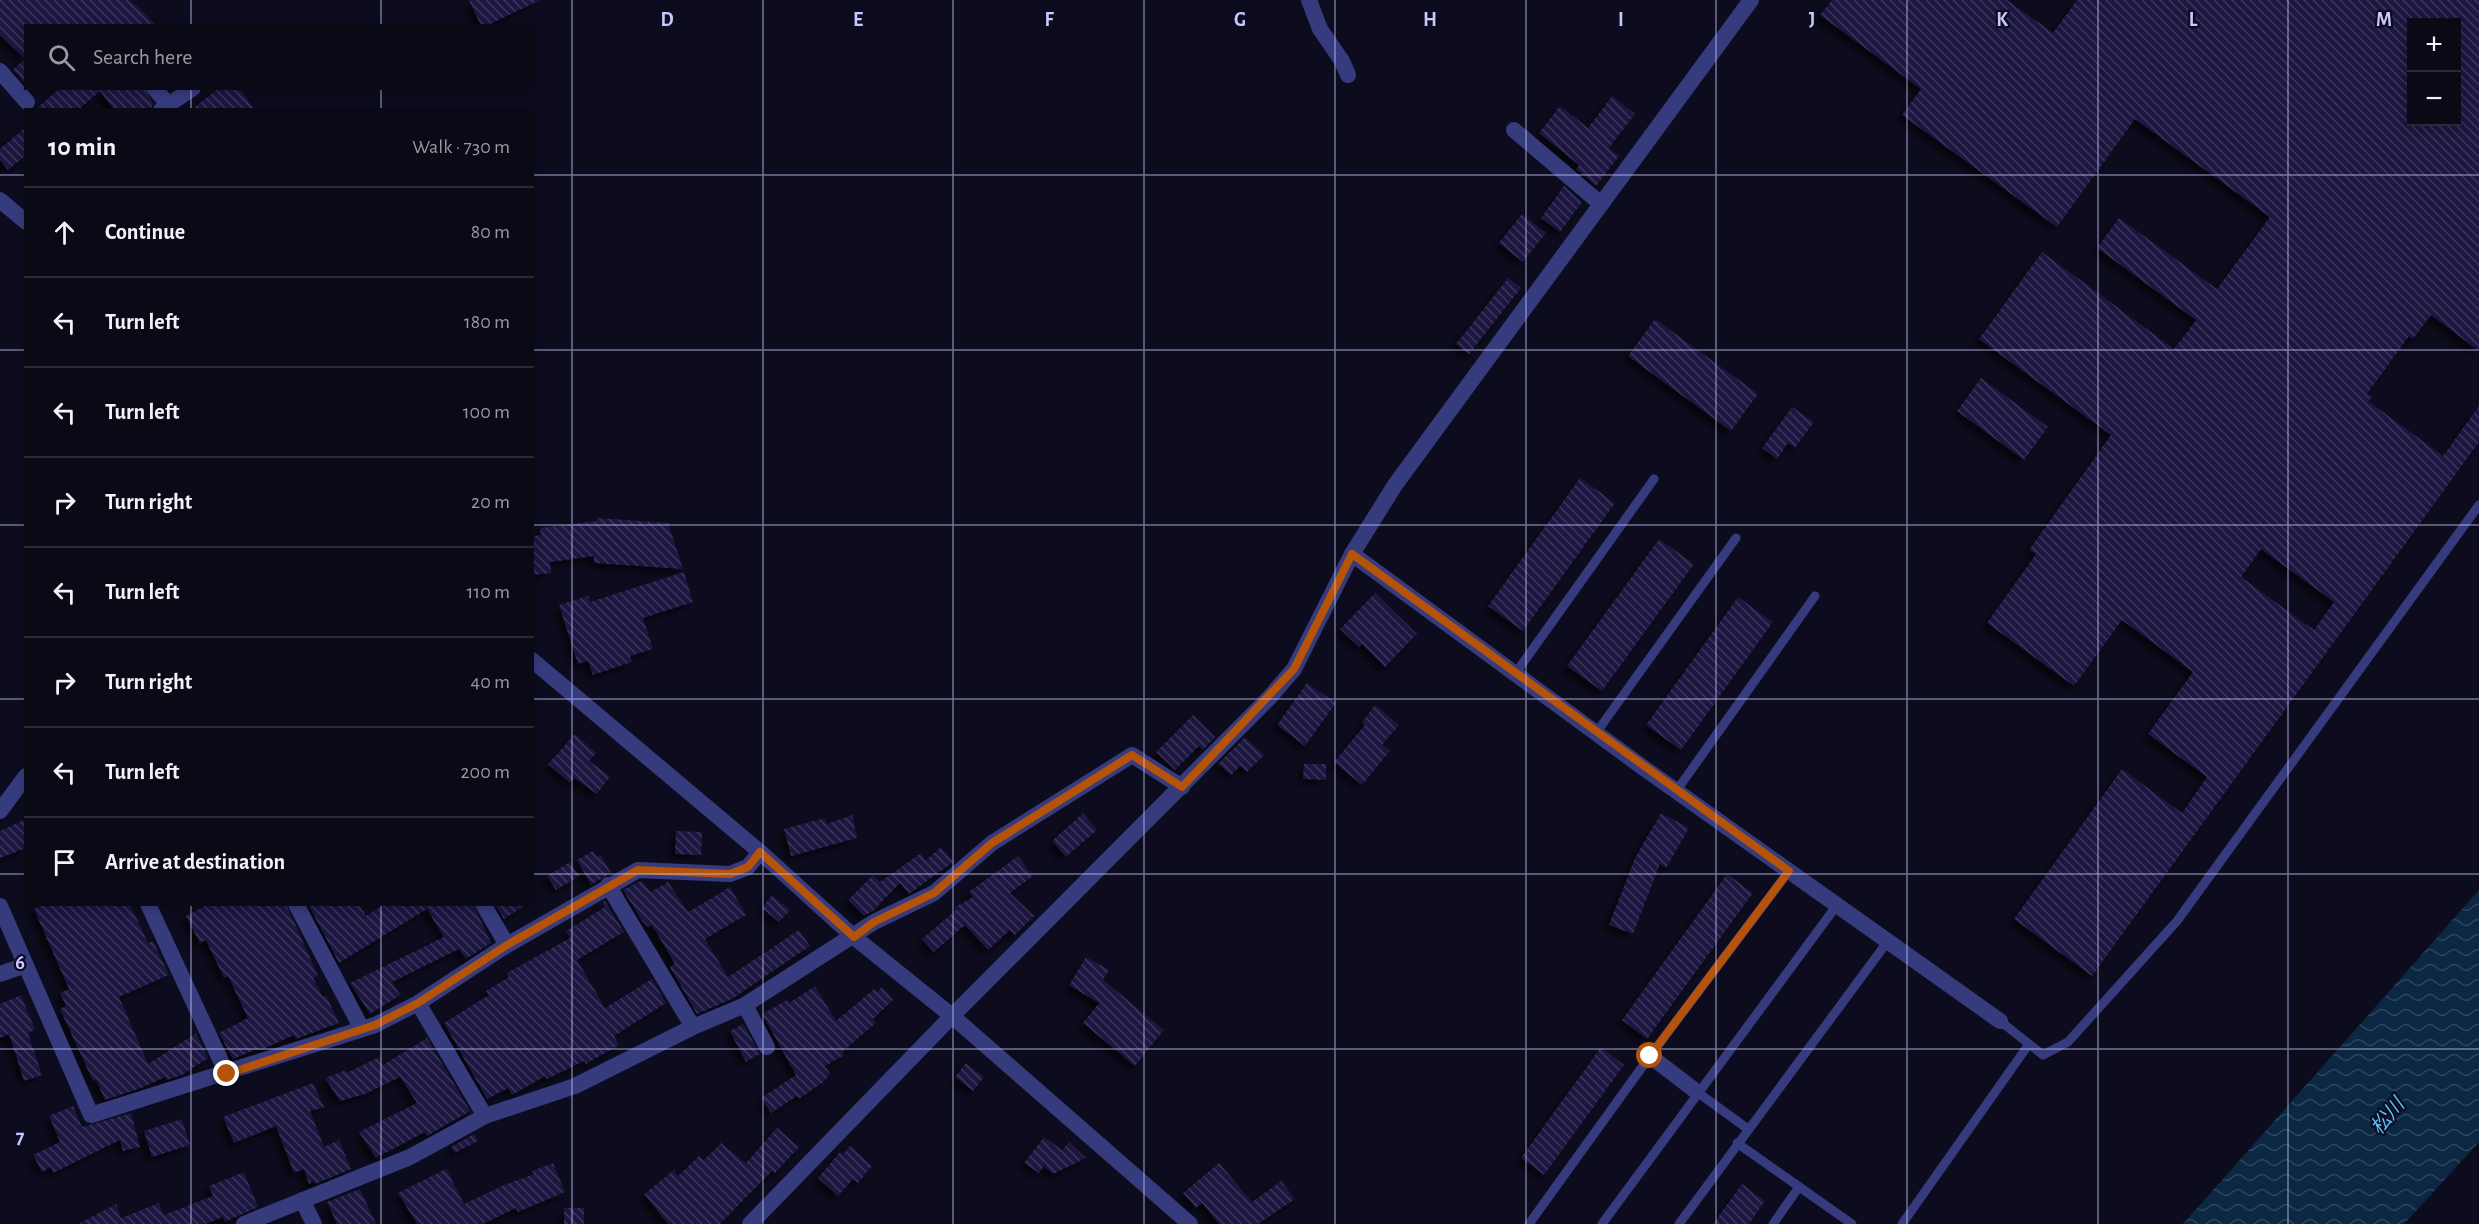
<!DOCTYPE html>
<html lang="en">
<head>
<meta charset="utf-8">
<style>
  :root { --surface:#0a0916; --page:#181723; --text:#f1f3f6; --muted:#999aa1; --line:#2a2a35 }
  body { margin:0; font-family:"Alegreya Sans","Noto Sans JP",sans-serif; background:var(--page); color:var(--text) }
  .controls { position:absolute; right:18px; top:18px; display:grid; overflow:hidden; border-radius:0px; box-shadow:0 3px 9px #0003 }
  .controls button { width:54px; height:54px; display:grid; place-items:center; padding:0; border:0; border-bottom:2px solid var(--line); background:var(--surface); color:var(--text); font:30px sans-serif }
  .stop { position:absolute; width:18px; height:18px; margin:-14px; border:4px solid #b45309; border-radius:50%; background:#fff }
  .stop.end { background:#b45309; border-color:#fff; box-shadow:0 2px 6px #0008 }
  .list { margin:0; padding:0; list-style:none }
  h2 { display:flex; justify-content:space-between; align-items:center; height:78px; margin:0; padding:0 24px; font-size:26px }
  h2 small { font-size:20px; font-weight:400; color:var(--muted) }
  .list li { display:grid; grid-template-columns:39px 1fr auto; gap:18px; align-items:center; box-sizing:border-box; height:90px; padding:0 24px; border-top:2px solid var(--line) }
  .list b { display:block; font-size:22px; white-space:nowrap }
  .list em { font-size:20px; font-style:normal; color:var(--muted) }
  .icon { flex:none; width:33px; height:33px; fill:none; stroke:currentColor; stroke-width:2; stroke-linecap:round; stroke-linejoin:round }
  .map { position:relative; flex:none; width:2479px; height:1224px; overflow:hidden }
  .search { position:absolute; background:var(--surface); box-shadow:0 3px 9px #0003; left:24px; top:24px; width:510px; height:66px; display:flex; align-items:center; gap:15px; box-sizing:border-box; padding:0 21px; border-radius:0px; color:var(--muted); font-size:22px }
  .panel { position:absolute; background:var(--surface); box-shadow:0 3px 9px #0003; left:24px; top:108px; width:510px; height:798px; border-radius:0px }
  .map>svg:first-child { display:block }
  .water { fill:url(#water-waves) }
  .building { fill:url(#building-back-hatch); fill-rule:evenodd; filter:url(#shadow) }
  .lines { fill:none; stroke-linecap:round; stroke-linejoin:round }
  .service { stroke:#363b7d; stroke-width:9 }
  .minor { stroke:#363b7d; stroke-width:16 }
  .tertiary { stroke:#363b7d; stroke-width:16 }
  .route { stroke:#b45309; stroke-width:8 }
  .grid { fill:none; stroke:#c8c8ff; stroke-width:1.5; stroke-opacity:0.55 }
  .labels { text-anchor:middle; stroke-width:4.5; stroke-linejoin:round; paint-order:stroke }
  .water-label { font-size:20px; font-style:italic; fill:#56c5ff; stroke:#0d0c1e }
  .grid-label { font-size:20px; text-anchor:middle; font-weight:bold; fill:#c8c8ff; stroke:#0d0c1e; stroke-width:4.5; stroke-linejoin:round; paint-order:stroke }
</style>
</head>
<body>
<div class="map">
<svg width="2479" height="1224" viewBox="0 0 2479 1224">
  <defs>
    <pattern id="water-waves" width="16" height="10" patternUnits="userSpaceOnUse" patternTransform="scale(1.5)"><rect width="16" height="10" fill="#0b2742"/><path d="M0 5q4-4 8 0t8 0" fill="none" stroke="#2d455e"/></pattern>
    <pattern id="building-back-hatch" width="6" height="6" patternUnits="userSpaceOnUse" patternTransform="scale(1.5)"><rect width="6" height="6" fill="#1b173f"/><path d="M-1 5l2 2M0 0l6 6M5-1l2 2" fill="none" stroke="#3b375c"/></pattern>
    <filter id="shadow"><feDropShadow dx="-5.5" dy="5.5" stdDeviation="3" flood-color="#0009"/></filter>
  </defs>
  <rect width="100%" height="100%" fill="#0d0c1e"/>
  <path class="water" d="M2479 890V1142L2404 1224H2183Z"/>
  <path class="building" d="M0 0H130L157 26H26L25 83 13 70 25 59 0 35Z
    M469 0H540L486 26H481Z
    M1832 0H2007L2053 33 2077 0H2479V351L2431 315 2413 339 2409 336 2367 394 2372 397 2368 401 2443 456 2479 406V442L2092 976 2014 919 2122 769 2182 813 2207 777 2148 734 2193 672 2122 620 2074 686 1987 623 2036 554 2029 550 2111 435 1979 339 2042 252 2174 349 2196 320 2097 248 2119 218 2217 289 2270 217 2135 119 2057 227 1902 115 1921 89 1820 15ZM2412 22H2457V122H2412ZM2261 549 2334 602 2314 630 2241 577Z
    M60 88H144L153 103 151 110H114L100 91 78 110H35Z
    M219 88H239L255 110H191Z
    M1612 96 1635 114 1609 148 1619 156 1596 186 1576 169 1579 165 1539 133 1560 106 1588 128Z
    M26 127V155L8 170 0 160V149Z
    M1564 186 1582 202 1560 232 1541 218Z
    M1522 214 1546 233 1523 262 1499 243Z
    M1508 278 1521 288 1469 354 1456 344Z
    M1655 319 1758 394 1731 431 1628 356Z
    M1981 378 2048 427 2024 460 1957 411Z
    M1792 407 1814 422 1795 448 1788 443 1777 459 1762 448Z
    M1580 478 1615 503 1523 631 1488 606Z
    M597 518 668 523 683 569 594 563V556L550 562 551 573 532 575V536L541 535 540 528 597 521Z
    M1659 539 1694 564 1602 691 1567 666Z
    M684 572 693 602 643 618 653 649 630 656 632 662 593 675 588 661 578 664 559 605 588 596 590 602Z
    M1375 593 1417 634 1385 667 1362 644 1359 647 1340 629Z
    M1738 597 1773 622 1681 750 1646 725Z
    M1307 683 1336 703 1305 746 1277 725Z
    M1375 705 1399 725 1382 745 1390 751 1362 785 1334 762 1365 725 1362 722Z
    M1193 715 1215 737 1203 750 1199 746 1175 770 1156 752Z
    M575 734 596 753 589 761 610 776 597 794 574 778 570 783 548 764Z
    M1245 737 1264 755 1247 772 1240 766 1231 775 1218 764Z
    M1304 764H1326V780L1303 779Z
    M1083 813 1097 830 1066 857 1052 841Z
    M1661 813 1689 828 1666 868 1660 864 1633 934 1609 925 1635 858Z
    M852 815 857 838 791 856 784 829 825 818 827 824Z
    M26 819V848L0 858V831Z
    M676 831 702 832 701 855 675 854Z
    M941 847 953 862 909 894 900 883 873 911 864 916 848 900 873 875 880 882 921 853 926 860Z
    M593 851 597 857 601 855 611 873 591 885 577 860Z
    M1018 856 1033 876 1010 893 1034 916 1015 935 1010 930 988 950 965 925 934 952 922 939 956 910 955 907 973 897 969 892Z
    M570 862 579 876 556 890 547 876Z
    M1727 874 1753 893 1647 1039 1622 1020Z
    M641 881 651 892 668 882 688 912 730 887 746 915 705 939 728 977 799 930 810 946 732 999 697 1014 670 967 675 964 652 925 648 927 642 921 623 890Z
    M772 895 790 910 779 922 762 908Z
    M605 901 624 932 577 960 605 1008 652 979 666 1003 614 1036 619 1045 586 1064 584 1061 547 1079 545 1076 512 1095 508 1088 487 1099 444 1023 489 995 486 991 509 977 507 973 570 938 566 931 605 907 602 903Z
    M44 904H130L148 943 153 941 169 975 119 997 148 1064 196 1033 208 1058 182 1075 167 1080 165 1077 141 1088 105 1100 96 1080 93 1081 60 1009 66 1006 60 993 69 989 34 909Z
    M209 904H286L318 976 313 978 323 997 326 995 339 1023 296 1039 294 1035 261 1050 257 1049 233 1059 219 1033 248 1018 228 976 224 978 206 940 200 943 186 916Z
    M308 904H359L366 916 385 904H473L491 943 466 959 459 949 392 982 400 995 370 1014 350 983 444 937 427 909 339 963Z
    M495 904H527L504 919Z
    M1086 957 1109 970 1103 980 1164 1030 1135 1066 1083 1023 1099 1003 1069 985Z
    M815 986 836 1021 874 989 877 992 882 987 893 1000 873 1019 876 1023 842 1052 844 1055 825 1066 830 1073 825 1081 799 1099 797 1096 771 1113 761 1098 796 1075 762 1014 787 1000 789 1003Z
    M21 995 35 1030 28 1033 42 1075 24 1081 9 1034 0 1038V1004Z
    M743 1024 760 1054 746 1062 730 1031Z
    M427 1038 470 1111 427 1136 425 1132 376 1158 359 1132 417 1103 400 1077 365 1094 340 1101 325 1078 346 1070 347 1073 379 1057 383 1065Z
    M1601 1047 1624 1065 1544 1175 1521 1158Z
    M966 1063 984 1077 973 1091 955 1077Z
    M313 1083 324 1107 310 1111 324 1147 339 1140 351 1169 315 1184 314 1181 309 1184 304 1169 294 1173 276 1126 234 1143 223 1117Z
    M73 1106 82 1127 131 1113 140 1147 123 1151 120 1140 53 1173 51 1167 42 1172 33 1155 60 1142 49 1116Z
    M182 1119 190 1145 152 1157 144 1131Z
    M777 1128 799 1147 775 1173 772 1171 720 1224H668L644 1194 674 1170 678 1176 699 1156 704 1160 721 1143 746 1163Z
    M474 1134 478 1141 455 1153 451 1147Z
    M1044 1137 1062 1150 1069 1142 1086 1158 1053 1174 1044 1166 1039 1173 1024 1163Z
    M850 1146 872 1166 858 1183 853 1179 838 1196 818 1178 840 1152 843 1154Z
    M553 1163 565 1192 518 1212 516 1208 483 1224H417L398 1193 446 1169 464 1204 504 1185 534 1174 532 1171Z
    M1219 1163 1252 1202 1281 1181 1295 1199 1258 1224H1219L1202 1203 1196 1208 1183 1193Z
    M244 1172 258 1207 225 1222 223 1217 205 1224H78L116 1204 121 1218 159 1203 164 1215 213 1196 209 1186Z
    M1742 1184 1765 1201 1749 1224H1713Z
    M360 1189 376 1224H337L327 1202Z
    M564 1208H584V1224H564Z"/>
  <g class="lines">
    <path class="service" d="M1515 674 1654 479
      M1596 733 1736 538
      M1677 790 1815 596
      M2000 1021 2043 1055 2068 1042 2177 921 2479 505
      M1697 1092 1748 1129
      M1737 1143 1852 1224
      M1529 1224 1650 1056 1789 871
      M1602 1224 1837 905
      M1679 1224 1888 941
      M1773 1224 1799 1187
      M1902 1224 2029 1044"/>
    <path class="minor" d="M1309 0 1320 29 1342 61 1348 75
      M0 71 27 102
      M154 88 168 104
      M161 110 193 88
      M1514 130 1601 204
      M1352 554 1641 766 2000 1021
      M0 811 26 776
      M608 885 693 1027
      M148 904 227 1074
      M296 904 362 1029
      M483 904 507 945
      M0 906 91 1115 375 1025 418 1003 507 945 638 870 730 874 748 867 760 852
      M0 974 26 965
      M418 1003 485 1116
      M745 1005 767 1047
      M1650 1056 1697 1092
      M302 1200 314 1224
      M244 1224 410 1157 485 1116 575 1086 693 1027 745 1005 874 922 934 893 992 843 1132 755 1182 787"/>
    <path class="tertiary" d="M0 200 26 222
      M532 660 760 852 854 937 952 1016 1190 1224
      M750 1224 952 1016 1269 698 1294 669 1352 554 1395 485 1751 0"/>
  </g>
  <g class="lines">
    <path class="route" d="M227 1074 375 1025 418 1003 507 945 638 870 730 874 748 867 760 852 854 937 874 922 934 893 992 843 1132 755 1182 787 1294 669 1352 554 1789 871 1650 1056"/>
  </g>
  <path class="grid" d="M191 0V26M381 0V26M572 0V1224M763 0V1224M953 0V1224M1144 0V1224M1335 0V1224M1526 0V1224M1716 0V1224M1907 0V1224M2098 0V1224M2288 0V1224M191 88V110M381 88V110M0 175H26M532 175H2479M0 350H26M532 350H2479M0 525H26M532 525H2479M0 699H26M532 699H2479M0 874H26M532 874H2479M191 904V1224M381 904V1224M0 1049H2479"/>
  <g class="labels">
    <g class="water-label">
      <text transform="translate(2387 1116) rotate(-50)" y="7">松川</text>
    </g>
  </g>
  <g class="grid-label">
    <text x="667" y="26">D</text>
    <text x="858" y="26">E</text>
    <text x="1049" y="26">F</text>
    <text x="1240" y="26">G</text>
    <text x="1430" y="26">H</text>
    <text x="1621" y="26">I</text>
    <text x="1812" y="26">J</text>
    <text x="2002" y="26">K</text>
    <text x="2193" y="26">L</text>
    <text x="2384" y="26">M</text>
    <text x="20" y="969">6</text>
    <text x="20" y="1143">7</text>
  </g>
</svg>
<div class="controls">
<button>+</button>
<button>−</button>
</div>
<div class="stop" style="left:1650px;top:1056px"></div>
<div class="stop end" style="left:227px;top:1074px"></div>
<div class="search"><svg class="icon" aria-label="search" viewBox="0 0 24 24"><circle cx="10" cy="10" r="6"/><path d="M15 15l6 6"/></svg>Search here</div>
<section class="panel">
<h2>10 min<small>Walk · 730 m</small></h2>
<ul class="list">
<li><svg class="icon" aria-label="ahead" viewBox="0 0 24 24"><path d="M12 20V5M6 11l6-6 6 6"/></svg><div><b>Continue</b></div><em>80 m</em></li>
<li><svg class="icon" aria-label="left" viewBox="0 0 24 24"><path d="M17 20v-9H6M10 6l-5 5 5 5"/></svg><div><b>Turn left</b></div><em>180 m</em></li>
<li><svg class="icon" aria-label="left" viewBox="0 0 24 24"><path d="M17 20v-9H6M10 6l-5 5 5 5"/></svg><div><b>Turn left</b></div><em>100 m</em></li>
<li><svg class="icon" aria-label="right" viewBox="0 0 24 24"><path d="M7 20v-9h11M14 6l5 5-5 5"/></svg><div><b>Turn right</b></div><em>20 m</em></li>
<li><svg class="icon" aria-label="left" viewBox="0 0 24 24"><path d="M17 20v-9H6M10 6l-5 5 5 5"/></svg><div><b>Turn left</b></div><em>110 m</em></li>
<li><svg class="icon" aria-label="right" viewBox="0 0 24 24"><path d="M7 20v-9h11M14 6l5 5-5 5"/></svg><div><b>Turn right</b></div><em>40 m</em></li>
<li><svg class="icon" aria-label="left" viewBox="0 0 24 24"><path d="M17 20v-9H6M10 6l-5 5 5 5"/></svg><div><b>Turn left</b></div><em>200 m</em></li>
<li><svg class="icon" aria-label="arrive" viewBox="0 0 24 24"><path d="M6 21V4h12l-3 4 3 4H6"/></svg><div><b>Arrive at destination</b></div></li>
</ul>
</section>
</div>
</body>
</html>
